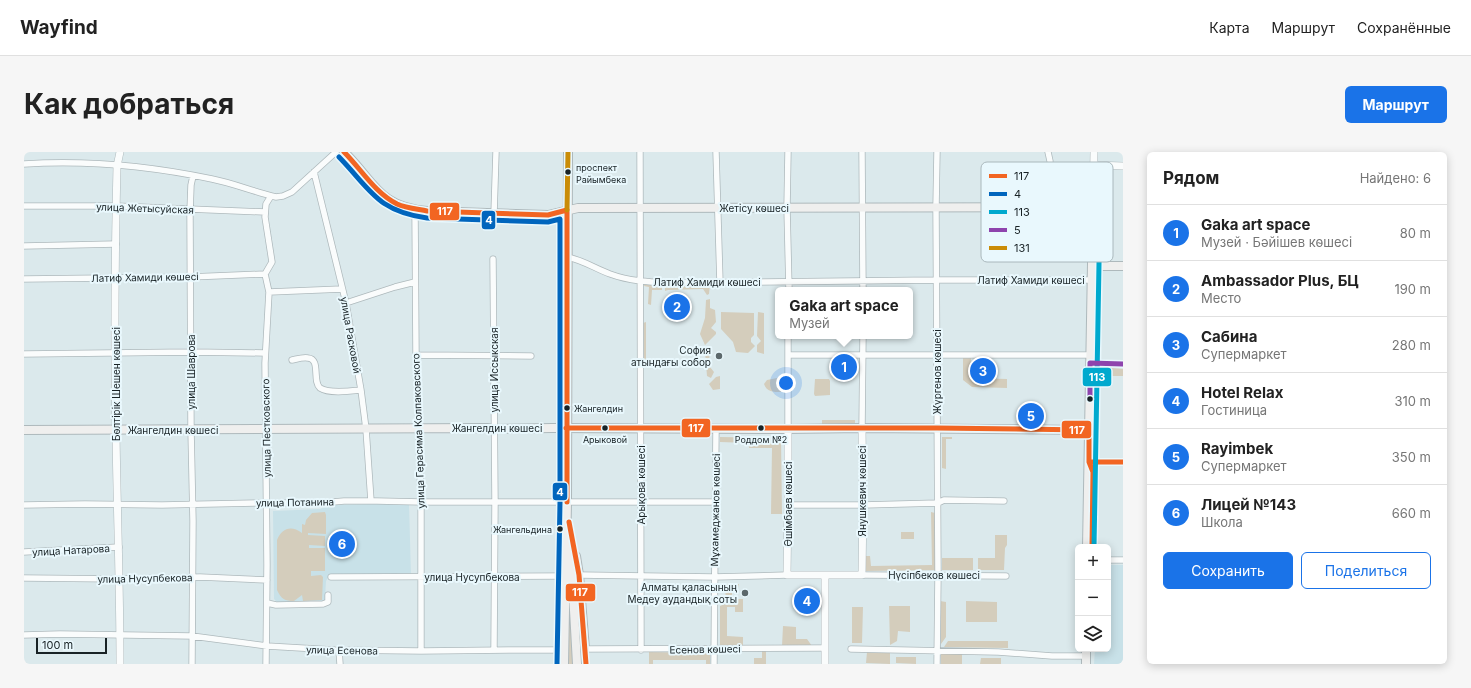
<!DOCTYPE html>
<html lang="ru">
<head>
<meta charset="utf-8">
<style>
  :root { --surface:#fff; --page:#f6f6f6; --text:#222; --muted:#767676; --line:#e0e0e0; --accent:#1a73e8 }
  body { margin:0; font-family:Inter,sans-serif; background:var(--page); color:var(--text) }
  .controls { position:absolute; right:12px; bottom:12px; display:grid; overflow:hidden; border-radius:6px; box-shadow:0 2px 10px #0003 }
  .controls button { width:36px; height:36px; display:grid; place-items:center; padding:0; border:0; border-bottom:1px solid var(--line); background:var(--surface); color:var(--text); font:20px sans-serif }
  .scale { position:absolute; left:12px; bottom:10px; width:71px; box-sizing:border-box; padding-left:4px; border:2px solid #182225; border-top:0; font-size:11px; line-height:14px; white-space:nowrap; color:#182225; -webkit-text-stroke:3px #e9f8fd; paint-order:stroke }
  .you { position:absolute; left:762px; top:231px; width:14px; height:14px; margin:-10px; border:3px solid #fff; border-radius:50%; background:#1a73e8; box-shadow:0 0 0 6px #1a73e833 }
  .badge { display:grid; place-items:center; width:26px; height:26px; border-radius:50%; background:var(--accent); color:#fff; font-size:13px; font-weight:700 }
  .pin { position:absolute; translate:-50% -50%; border:2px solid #fff; box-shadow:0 1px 4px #0006 }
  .popup { position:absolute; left:751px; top:135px; width:138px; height:52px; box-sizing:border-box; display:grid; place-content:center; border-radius:6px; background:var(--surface); filter:drop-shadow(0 1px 3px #0005); font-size:13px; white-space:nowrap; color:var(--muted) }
  .popup b { font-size:15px; color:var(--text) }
  .popup::after { content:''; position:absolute; left:50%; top:100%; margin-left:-8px; border:8px solid transparent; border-top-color:var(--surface) }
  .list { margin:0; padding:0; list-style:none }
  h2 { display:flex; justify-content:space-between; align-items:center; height:52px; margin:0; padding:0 16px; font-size:17px }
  h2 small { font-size:13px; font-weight:400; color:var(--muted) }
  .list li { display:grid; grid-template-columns:26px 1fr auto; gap:12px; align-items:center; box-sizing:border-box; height:56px; padding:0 16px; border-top:1px solid var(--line) }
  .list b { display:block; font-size:15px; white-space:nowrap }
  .list p { margin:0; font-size:13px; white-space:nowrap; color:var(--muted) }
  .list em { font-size:13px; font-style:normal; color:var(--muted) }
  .actions { display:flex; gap:8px; padding:12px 16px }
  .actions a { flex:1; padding:9px 0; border:1px solid var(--accent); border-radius:6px; text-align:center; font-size:14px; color:var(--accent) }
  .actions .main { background:var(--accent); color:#fff }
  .icon { flex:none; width:22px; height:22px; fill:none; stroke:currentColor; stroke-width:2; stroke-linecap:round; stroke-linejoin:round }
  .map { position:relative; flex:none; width:1099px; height:512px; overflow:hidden; border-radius:6px }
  header { display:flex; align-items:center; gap:24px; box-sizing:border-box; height:56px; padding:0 20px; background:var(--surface); border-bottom:1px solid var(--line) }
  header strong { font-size:19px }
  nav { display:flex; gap:22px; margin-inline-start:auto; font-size:14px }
  .intro { display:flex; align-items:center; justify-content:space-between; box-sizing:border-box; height:96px; padding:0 24px }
  h1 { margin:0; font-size:28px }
  .button { padding:10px 18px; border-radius:6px; background:var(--accent); color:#fff; font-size:14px; font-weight:700 }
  main { display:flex; gap:24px; padding:0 24px }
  aside { flex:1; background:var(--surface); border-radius:6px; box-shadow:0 2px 10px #0003 }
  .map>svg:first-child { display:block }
  .built { fill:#c8e1e8 }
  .green { fill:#d4cdbc }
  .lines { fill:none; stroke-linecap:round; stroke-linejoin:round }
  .minor-casing { stroke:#aeb9bc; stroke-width:7 }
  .tertiary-casing { stroke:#aeb9bc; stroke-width:8 }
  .secondary-casing { stroke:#aeb9bc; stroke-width:10 }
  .minor { stroke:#fafcfc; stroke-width:5.5 }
  .tertiary { stroke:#fafcfc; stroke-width:7 }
  .secondary { stroke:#efefee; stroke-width:8 }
  .bus-1-casing { stroke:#e9f8fd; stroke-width:8 }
  .bus-2-casing { stroke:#e9f8fd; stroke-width:8 }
  .bus-3-casing { stroke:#e9f8fd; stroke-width:8 }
  .bus-4-casing { stroke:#e9f8fd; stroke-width:8 }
  .bus-5-casing { stroke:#e9f8fd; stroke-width:8 }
  .bus-1 { stroke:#f26522; stroke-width:5 }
  .bus-2 { stroke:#0065bd; stroke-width:5 }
  .bus-3 { stroke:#00a9ce; stroke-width:5 }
  .bus-4 { stroke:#8e44ad; stroke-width:5 }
  .bus-5 { stroke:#ca8c07; stroke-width:5 }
  .bus-dot { fill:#182225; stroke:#e9f8fd; stroke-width:1.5 }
  .poi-dot { fill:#5c686b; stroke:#e9f8fd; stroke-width:1.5 }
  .labels { text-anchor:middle; stroke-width:4; stroke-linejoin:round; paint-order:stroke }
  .bus-label { font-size:9px; fill:#182225; stroke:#e9f8fd; text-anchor:start }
  .street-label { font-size:10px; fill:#182225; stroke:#e9f8fd }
  .poi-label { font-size:10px; fill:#182225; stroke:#e9f8fd; text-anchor:end }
  .key { fill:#e9f8fd; stroke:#aab8bc; stroke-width:1 }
  .key-label { font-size:11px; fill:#182225 }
  .line-badge { stroke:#e9f8fd; stroke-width:1.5 }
  .badge-label { font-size:11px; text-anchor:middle; font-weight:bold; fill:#fff }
</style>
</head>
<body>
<header>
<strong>Wayfind</strong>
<nav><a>Карта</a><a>Маршрут</a><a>Сохранённые</a></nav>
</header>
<div class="intro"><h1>Как добраться</h1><a class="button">Маршрут</a></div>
<main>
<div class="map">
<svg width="1099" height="512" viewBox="0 0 1099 512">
  <rect width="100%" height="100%" fill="#dbe9ec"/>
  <path class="built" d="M385 351 387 424H305L302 429 301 448 298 449 254 451 250 447 249 359 296 357 306 353Z
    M1084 413H1099V512H1070L1071 497H1084Z"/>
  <path class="green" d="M1058 21H1068L1067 45 1059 51 1049 50 1050 45H1057Z
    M621 131 638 132V138H628L627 153 624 152 625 135 620 134Z
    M686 132 685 142 683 143 679 137 644 138 641 139V133Z
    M686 147V156L691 158 692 170 687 176 692 180V182L681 193 676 182 681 166 682 148Z
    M697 160 730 161V183L727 186V190L731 194 724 201 712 200 709 190 697 177Z
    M734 160 740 161V202L733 200V193L737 189 733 184Z
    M622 170V213H620L619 171Z
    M685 199 686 215 690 220 687 226 683 224 681 200Z
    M939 206H947L946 224 949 226 983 227V236L948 235 939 228Z
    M1076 215 1099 217V224H1076Z
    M696 224V237L689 238 685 232 692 225Z
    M753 226 758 227 757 240C749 240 743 240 740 232L743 228Z
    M791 227H805L806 229V243L791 244 790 242Z
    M798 268H831V272H798Z
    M696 285 757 286 758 362H747L748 296H725V291L696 290Z
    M918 285H928V287H922V317L918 316Z
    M301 360 302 363V382L284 381V383L301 384V394L285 393V396H301V419H287V424L297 423 299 425 298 448 279 449 278 443 270 449C261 449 257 447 253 438V388C258 376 267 373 278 381V372L281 373 282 368 288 361Z
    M907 360 911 361 912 418 842 419V404H846L847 414 908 413Z
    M877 380H890V387H877Z
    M971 383H983V393L981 396 980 418H954V406H971Z
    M544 392 550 512H544Z
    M918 406H949V418H918Z
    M702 432H715L714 436H708V447H719V460H711V455H703V484L719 485V494H696V454L701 452Z
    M916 449 922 450V485L917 492Z
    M942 449 973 450V470H942Z
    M865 454H886V480L874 479 873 489 866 493Z
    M828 455H839L838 491H828Z
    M759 474 772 475V487H783L788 494H758Z
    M924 489H984V496L920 495Z
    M738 498H742V512H730V506H738Z
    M625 500 683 501 686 503V512H682V508H629V512H625Z
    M843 500 866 501V512L842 511Z
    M917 501H938V512H917Z
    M872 505H892V512L872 511Z
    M957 506H977V512H956Z"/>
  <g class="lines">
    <defs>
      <path id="minor" d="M616 0 617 498
        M692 0 696 131
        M764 0 763 56 765 138
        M838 0 839 138
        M1024 0 1026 9
        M0 12C63 8 126 14 188 27 209 31 230 40 252 45L259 44 268 40 312 0
        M290 20 322 151 337 238 342 277 347 349
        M0 54H92L241 60
        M391 58 392 203 397 350V499
        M470 62 472 0
        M0 94 92 92
        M543 105C559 108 572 117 586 122 605 129 625 130 645 131L912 128H1067
        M469 107 471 350 470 498
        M0 127 166 125 241 122
        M245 140 318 137
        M322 151 371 135 391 130
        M0 202 167 200 241 201
        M392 203 507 204
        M764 203H1066
        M268 208C273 207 279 205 284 206 297 207 288 229 296 236 305 242 327 239 337 238
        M1066 211 1099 212
        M838 276 839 184
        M764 277V184
        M0 353 61 352 138 353 232 351H297L320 349H353L397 350H691
        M764 353H839L914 351 920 348 980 349
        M0 400 95 395
        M1084 408H1099
        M555 423 690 425 763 423
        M838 423 982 424
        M307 425 541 424
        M0 426 96 427 176 425 243 428
        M243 451 252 453 299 452 304 450V443
        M0 483 36 482 168 484 243 494 311 498 397 499 485 498H540
        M561 497 801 496
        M827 497 974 500 1028 504H1062
        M315 498 316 512
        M168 512 169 369 167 278 166 60 167 33 169 24
        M242 512 243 413 241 211 245 140 241 122 248 110 241 65 242 52 247 44
        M690 512 692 276
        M913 512 914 423 912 55 913 0"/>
      <path id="tertiary" d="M1070 13 1099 14
        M1069 55 1070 0
        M764 277V353L763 423H838L839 353 838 276
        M1065 310H1099
        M96 512C96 434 93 357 92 280 90 191 91 102 93 14L96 0
        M801 512V424"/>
      <path id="secondary" d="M320 0C351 30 354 55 403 59L524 63 554 56 1069 55 1063 395
        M1068 114H1099
        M0 278 463 276 470 277 528 276 764 277 838 276 1065 278
        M546 386 553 512
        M552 404 555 423 561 497
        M540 512 543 350 544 0
        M1062 512V497"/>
    </defs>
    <use href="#minor" class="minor-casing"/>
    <use href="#tertiary" class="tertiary-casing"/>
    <use href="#secondary" class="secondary-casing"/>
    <use href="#minor" class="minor"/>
    <use href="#tertiary" class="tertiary"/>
    <use href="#secondary" class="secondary"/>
    <defs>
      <path id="bus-1" d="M320 0C337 17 351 41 373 52 382 56 393 57 403 59L524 63 543 58
        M543 58V350
        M542 276H913L1065 278V310L1069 320 1068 395
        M1065 310H1099
        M545 370 555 423 562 512"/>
      <path id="bus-2" d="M315 5C347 38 353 59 403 66L524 70 536 67V350L533 512"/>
      <path id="bus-3" d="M1070 395 1076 55"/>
      <path id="bus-4" d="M1066 247V211L1099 212"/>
      <path id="bus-5" d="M543 58 544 0"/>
    </defs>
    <use href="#bus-1" class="bus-1-casing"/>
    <use href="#bus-2" class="bus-2-casing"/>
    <use href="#bus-3" class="bus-3-casing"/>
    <use href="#bus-4" class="bus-4-casing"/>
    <use href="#bus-5" class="bus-5-casing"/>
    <use href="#bus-1" class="bus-1"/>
    <use href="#bus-2" class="bus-2"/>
    <use href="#bus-3" class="bus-3"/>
    <use href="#bus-4" class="bus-4"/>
    <use href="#bus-5" class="bus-5"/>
  </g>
  <g class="bus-dot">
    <circle cx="544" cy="20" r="3.5"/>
    <circle cx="1066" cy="247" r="3.5"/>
    <circle cx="543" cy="256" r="3.5"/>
    <circle cx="581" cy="276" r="3.5"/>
    <circle cx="737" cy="276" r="3.5"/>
    <circle cx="536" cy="377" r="3.5"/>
  </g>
  <g class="poi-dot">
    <circle cx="695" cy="204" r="4"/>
    <circle cx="721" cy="441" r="4"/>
  </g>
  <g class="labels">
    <g class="bus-label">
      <text x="552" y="19">проспект<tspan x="552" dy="12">Райымбека</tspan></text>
      <text x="550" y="260">Жангелдин</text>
      <text x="581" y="291" text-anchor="middle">Арыковой</text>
      <text x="737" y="291" text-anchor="middle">Роддом №2</text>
      <text x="528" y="381" text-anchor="end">Жангельдина</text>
    </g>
    <g class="street-label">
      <text transform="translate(121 56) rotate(2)" y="4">улица Жетысуйская</text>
      <text x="730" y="60">Жетісу көшесі</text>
      <text transform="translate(121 125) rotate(-1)" y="4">Латиф Хамиди көшесі</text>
      <text x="1007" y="132">Латиф Хамиди көшесі</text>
      <text x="683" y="134">Латиф Хамиди көшесі</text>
      <text transform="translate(327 183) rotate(80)" y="4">улица Расковой</text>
      <text transform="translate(470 218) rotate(-90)" y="4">улица Иссыкская</text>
      <text transform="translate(167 220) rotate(-90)" y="4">улица Шаврова</text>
      <text transform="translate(913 220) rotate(-90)" y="4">Жүргенов көшесі</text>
      <text transform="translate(92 232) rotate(-90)" y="4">Бөлтірік Шешен көшесі</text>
      <text transform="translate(242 276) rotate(-91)" y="4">улица Пестковского</text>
      <text x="473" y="280">Жангелдин көшесі</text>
      <text x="149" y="282">Жангелдин көшесі</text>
      <text transform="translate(394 279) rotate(-92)" y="4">улица Герасима Колпаковского</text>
      <text transform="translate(617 333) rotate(-90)" y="4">Арықова көшесі</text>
      <text transform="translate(838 339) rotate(-90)" y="4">Янушкевич көшесі</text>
      <text transform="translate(271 350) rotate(-1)" y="4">улица Потанина</text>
      <text transform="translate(764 352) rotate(-90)" y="4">Әшімбаев көшесі</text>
      <text transform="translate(691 358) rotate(-89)" y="4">Мұхамеджанов көшесі</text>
      <text transform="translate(47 398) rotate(-3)" y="4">улица Натарова</text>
      <text x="910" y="427">Нүсіпбеков көшесі</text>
      <text x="448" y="429">улица Нусупбекова</text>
      <text transform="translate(121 426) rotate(-1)" y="4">улица Нусупбекова</text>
      <text transform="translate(681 497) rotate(-1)" y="4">Есенов көшесі</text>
      <text transform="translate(318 498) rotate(1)" y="4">улица Есенова</text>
    </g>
    <g class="poi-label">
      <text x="687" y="202">София<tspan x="687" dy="12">атындағы собор</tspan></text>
      <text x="713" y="439">Алматы қаласының<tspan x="713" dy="12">Медеу аудандық соты</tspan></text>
    </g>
  </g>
  <rect x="957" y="10" width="132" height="100" rx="6" class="key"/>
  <rect x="965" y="22" width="18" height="4" fill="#f26522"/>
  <rect x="965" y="40" width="18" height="4" fill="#0065bd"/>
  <rect x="965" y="58" width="18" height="4" fill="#00a9ce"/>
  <rect x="965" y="76" width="18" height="4" fill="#8e44ad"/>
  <rect x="965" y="94" width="18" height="4" fill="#ca8c07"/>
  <g class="key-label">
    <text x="990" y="28">117</text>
    <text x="990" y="46">4</text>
    <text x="990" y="64">113</text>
    <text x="990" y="82">5</text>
    <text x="990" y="100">131</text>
  </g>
  <g class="line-badge">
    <rect x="405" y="50" width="31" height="19" rx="4" fill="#f26522"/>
    <rect x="457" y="58" width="15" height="20" rx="4" fill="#0065bd"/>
    <rect x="1058" y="215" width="30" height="20" rx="4" fill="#00a9ce"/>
    <rect x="657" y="266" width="30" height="20" rx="4" fill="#f26522"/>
    <rect x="1037" y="268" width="31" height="19" rx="4" fill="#f26522"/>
    <rect x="528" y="330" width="16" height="19" rx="4" fill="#0065bd"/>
    <rect x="541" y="431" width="31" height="19" rx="4" fill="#f26522"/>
  </g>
  <g class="badge-label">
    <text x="421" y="63">117</text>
    <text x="465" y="72">4</text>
    <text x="1073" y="229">113</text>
    <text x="672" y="280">117</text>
    <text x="1053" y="282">117</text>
    <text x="536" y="344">4</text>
    <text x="556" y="444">117</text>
  </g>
</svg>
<div class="controls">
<button>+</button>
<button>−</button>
<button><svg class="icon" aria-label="layers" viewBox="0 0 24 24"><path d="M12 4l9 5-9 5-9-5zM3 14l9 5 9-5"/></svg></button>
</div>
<div class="scale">100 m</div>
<div class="you"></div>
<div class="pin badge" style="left:820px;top:215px">1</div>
<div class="popup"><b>Gaka art space</b>Музей</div>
<div class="pin badge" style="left:653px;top:155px">2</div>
<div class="pin badge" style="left:959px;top:219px">3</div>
<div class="pin badge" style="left:783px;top:449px">4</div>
<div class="pin badge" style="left:1007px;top:264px">5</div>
<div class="pin badge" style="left:318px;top:392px">6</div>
</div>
<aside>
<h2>Рядом<small>Найдено: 6</small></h2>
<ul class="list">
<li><span class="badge">1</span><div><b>Gaka art space</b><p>Музей · Бәйішев көшесі</p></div><em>80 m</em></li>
<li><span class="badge">2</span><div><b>Ambassador Plus, БЦ</b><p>Место</p></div><em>190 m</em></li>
<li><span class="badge">3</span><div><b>Сабина</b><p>Супермаркет</p></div><em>280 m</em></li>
<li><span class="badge">4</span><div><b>Hotel Relax</b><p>Гостиница</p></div><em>310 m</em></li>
<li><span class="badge">5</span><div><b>Rayimbek</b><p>Супермаркет</p></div><em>350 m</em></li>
<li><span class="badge">6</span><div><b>Лицей №143</b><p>Школа</p></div><em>660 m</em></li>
</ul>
<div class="actions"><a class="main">Сохранить</a><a>Поделиться</a></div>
</aside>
</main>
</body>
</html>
